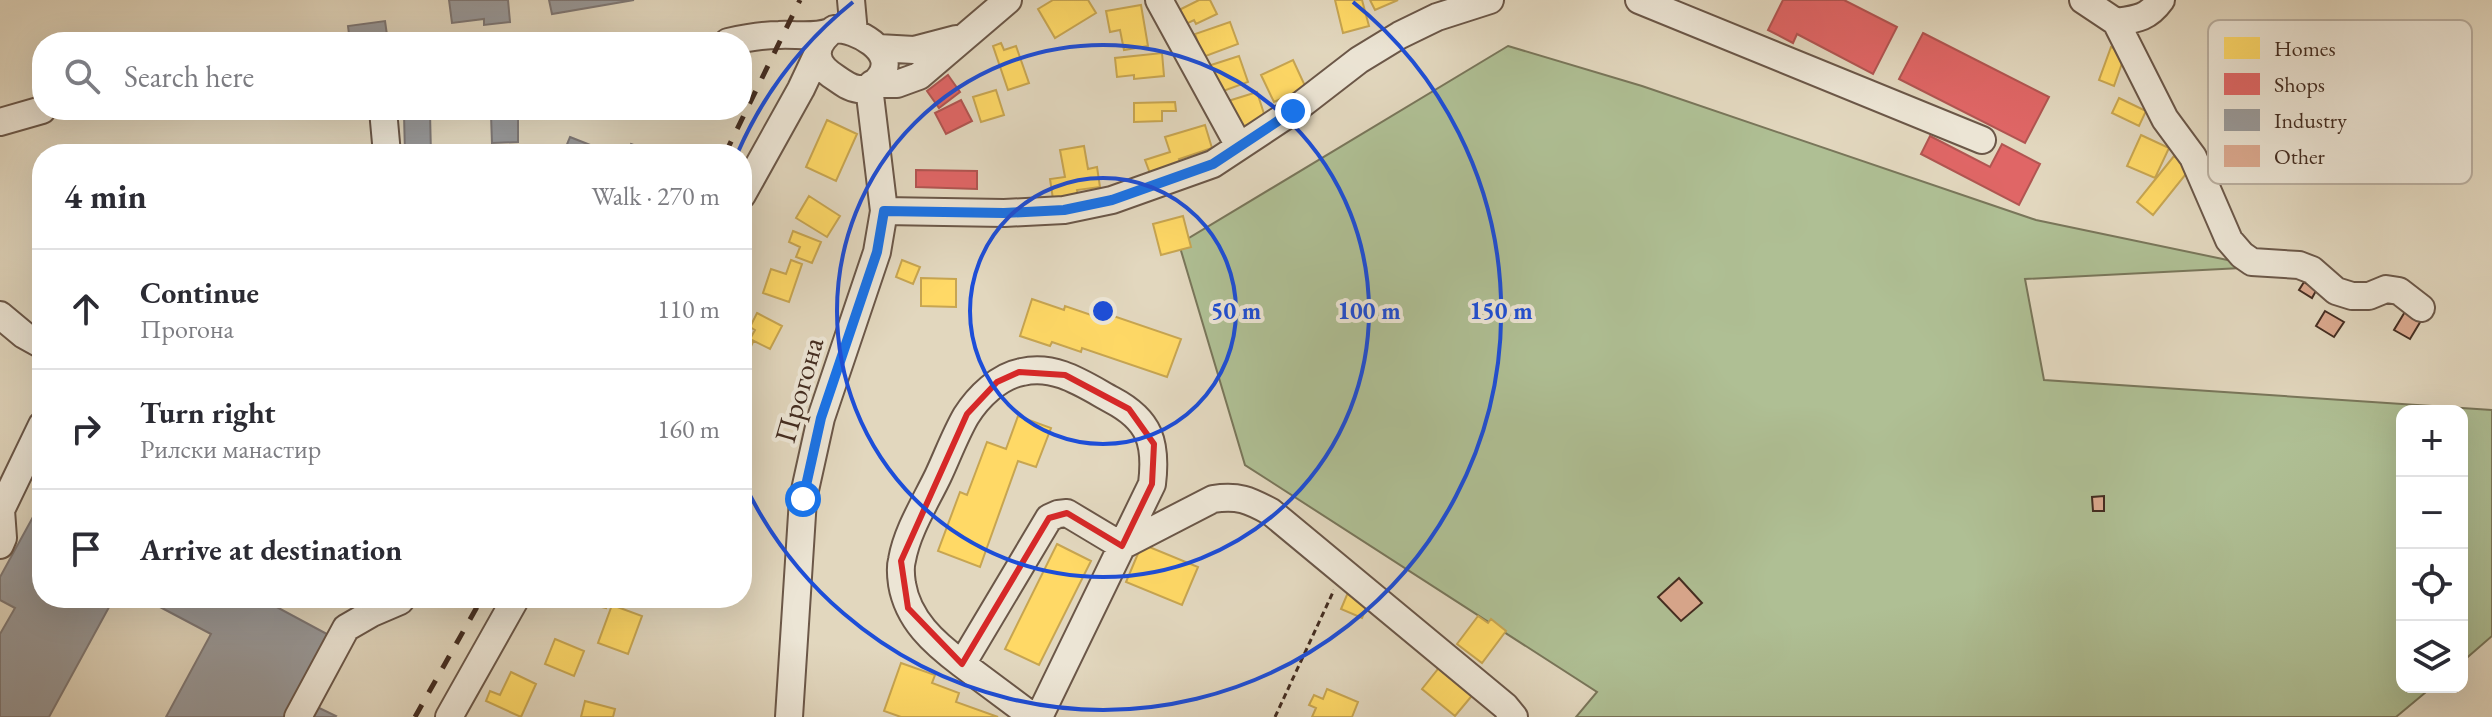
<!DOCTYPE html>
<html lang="en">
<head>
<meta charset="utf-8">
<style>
  :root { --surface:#fff; --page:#f7f7f7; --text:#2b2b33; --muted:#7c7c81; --line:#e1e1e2 }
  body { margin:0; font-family:"EB Garamond",serif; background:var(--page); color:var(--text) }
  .controls { position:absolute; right:24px; bottom:24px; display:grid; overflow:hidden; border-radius:16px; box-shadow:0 8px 32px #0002 }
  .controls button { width:72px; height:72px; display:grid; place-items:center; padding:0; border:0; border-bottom:2px solid var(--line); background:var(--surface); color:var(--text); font:40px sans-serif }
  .stop { position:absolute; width:24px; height:24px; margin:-18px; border:6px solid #1a73e8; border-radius:50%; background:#fff }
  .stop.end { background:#1a73e8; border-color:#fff; box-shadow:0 2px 8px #0008 }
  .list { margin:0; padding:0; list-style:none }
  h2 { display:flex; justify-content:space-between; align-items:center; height:104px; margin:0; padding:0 32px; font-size:34px }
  h2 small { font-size:26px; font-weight:400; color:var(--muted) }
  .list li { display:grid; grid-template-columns:52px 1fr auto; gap:24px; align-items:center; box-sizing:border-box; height:120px; padding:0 32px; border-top:2px solid var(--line) }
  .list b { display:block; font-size:30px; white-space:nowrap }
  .list p { margin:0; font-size:26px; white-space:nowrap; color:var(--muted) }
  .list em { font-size:26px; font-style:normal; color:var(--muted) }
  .icon { flex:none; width:44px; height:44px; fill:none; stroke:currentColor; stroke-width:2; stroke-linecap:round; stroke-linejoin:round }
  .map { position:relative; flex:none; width:2492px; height:717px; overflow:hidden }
  .search { position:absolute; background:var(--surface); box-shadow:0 8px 32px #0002; left:32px; top:32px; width:720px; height:88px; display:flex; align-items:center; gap:20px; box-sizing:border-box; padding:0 28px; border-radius:32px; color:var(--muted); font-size:30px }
  .panel { position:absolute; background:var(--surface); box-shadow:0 8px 32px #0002; left:32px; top:144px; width:720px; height:464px; border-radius:32px }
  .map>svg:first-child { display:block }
  .green { fill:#afbf94; stroke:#79765a; stroke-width:2 }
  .homes { fill:#ffd966; stroke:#c7a551; stroke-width:2 }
  .shops { fill:#e06666; stroke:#b15551; stroke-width:2 }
  .industry { fill:#999; stroke:#7f7875; stroke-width:2 }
  .building { fill:#dca98f; stroke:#432c20; stroke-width:2 }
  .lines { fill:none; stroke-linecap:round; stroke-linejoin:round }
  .minor-casing { stroke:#6b5748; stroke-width:30 }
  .path { stroke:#432c20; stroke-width:3; stroke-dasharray:6 4; stroke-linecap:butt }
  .minor { stroke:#ece5d5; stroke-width:26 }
  .rail { stroke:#432c20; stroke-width:5; stroke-dasharray:14 14; stroke-linecap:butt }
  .route { stroke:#1a73e8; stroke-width:10 }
  .marked { fill:none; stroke:#d62828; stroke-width:6; stroke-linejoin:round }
  .ring { fill:none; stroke:#1d4ed8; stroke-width:4 }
  .labels { text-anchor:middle; stroke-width:8; stroke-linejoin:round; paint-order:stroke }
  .street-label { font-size:30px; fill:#432c20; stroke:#ece5d5 }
  .key { fill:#ece5d5; stroke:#b9ae9f; stroke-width:2 }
  .key-label { font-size:22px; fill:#432c20 }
  .centre { fill:#1d4ed8; stroke:#ece5d5; stroke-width:4 }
  .ring-label { font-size:24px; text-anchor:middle; font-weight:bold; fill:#1d4ed8; stroke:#ece5d5; stroke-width:8; stroke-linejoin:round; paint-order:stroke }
</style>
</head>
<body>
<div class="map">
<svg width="2492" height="717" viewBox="0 0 2492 717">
  <rect width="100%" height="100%" fill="#e2d7be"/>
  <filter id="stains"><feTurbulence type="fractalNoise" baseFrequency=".0025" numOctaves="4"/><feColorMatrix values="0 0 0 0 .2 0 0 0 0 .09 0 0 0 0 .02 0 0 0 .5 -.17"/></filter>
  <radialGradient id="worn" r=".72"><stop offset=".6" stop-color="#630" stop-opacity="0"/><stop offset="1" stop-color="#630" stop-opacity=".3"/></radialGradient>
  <path class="green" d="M1508 46 1642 86 2036 220 2261 267 2025 279 2044 380 2492 410V636L2462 662V411H2402V687H2432L2396 717H1576L1597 692 1245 465 1179 244Z"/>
  <path class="homes" d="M1053 0H1088L1096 13 1055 38 1038 9Z
    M1199 0H1210L1217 14 1196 24 1194 20 1186 24 1179 10Z
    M1335 0H1362L1369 26 1343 33Z
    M1370 0H1398L1375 10Z
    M1141 5 1148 46 1124 50 1120 30 1110 32 1106 11Z
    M1230 22 1238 44 1203 57 1195 34Z
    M1001 43 1004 50 1016 46 1029 83 1008 90 993 46Z
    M2111 47 2126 52 2114 86 2099 80Z
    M1162 53 1164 76 1134 79V75L1117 77 1115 58Z
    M1239 56 1248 82 1215 94 1205 67Z
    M1293 60 1306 88 1274 102 1261 75Z
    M996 90 1004 115 981 122 973 97Z
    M1257 92 1266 120 1234 129 1225 102Z
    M2119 98 2146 111 2139 126 2112 113Z
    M1175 102 1176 111H1162V121L1134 122V103Z
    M827 120 857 134 836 181 806 167Z
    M1205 125 1212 148 1179 159 1182 167 1151 176 1145 160 1170 152 1165 137Z
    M2141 135 2169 148 2155 178 2127 166Z
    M1084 146 1088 169 1097 167 1100 187 1077 190 1079 202 1054 206 1050 179 1065 177 1060 150Z
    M2174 156 2190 169 2153 215 2137 202Z
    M809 196 840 216 827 237 796 218Z
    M1183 216 1191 247 1161 255 1153 224Z
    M793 231 821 242 812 263 796 257 800 247 789 242Z
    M791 260 802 264 789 302 763 293 771 269 786 274Z
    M902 260 920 267 913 284 896 277Z
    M921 278 956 279V307L921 306Z
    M1032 299 1064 310 1065 306 1091 315 1093 309 1181 339 1167 377 1082 348 1081 352 1052 342 1050 346 1020 336Z
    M757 313 782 326 770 349 750 339 755 330 750 327Z
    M742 337 753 342 743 364H742Z
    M1018 416 1051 428 1036 467 1018 461 980 567 938 551 960 492 967 495 987 442 1006 449Z
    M1057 544 1091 561 1039 665 1005 649Z
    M1142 544 1198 567 1182 605 1126 582Z
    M1349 590 1370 600 1362 618 1341 609Z
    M571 598H608L606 608 571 600Z
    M612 605 642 616 628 654 598 643Z
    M1478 616 1488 623 1491 619 1506 631 1482 663 1457 644Z
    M555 639 584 651 574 676 545 664Z
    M901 663 935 675 932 683 959 693 956 702 998 717H901L884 711Z
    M1442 664 1475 692 1455 716 1422 689Z
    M511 672 536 684 521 717 486 701 490 691 500 695Z
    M1327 689 1358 702 1352 717H1312L1316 708 1309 705 1314 695 1323 699Z
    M585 701 615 709 613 717H581Z"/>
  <path class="shops" d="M1783 0H1844L1897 27 1873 74 1797 34 1793 43 1768 30Z
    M1923 33 2049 97 2025 143 1899 79Z
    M948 75 960 92 939 108 927 91Z
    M961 100 972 121 946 134 935 113Z
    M1930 136 1990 167 2002 144 2040 164 2019 205 1921 154Z
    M916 170 977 171V189L916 187Z"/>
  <path class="industry" d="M449 0H508L510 22 484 25V19L452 23Z
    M549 0H634L552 14Z
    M385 21 388 42H350L348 26Z
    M430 113 431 154H405L404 114Z
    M518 114V142L492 143 491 115Z
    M570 137 613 154H563Z
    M631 144 657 154H627Z
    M39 506 42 507V598H114L49 717H0V634L15 608 0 600V577Z
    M143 598H260L338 640 296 717H166L211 634Z
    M313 705 336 716 335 717H307Z"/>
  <path class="building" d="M2304 282 2317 289 2312 298 2299 290Z
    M2406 310 2422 319 2410 339 2394 330Z
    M2325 311 2344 322 2334 337 2316 326Z
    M2104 496V511H2093L2092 497Z
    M1679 578 1702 603 1681 621 1658 597Z"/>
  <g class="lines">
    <defs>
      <path id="minor" d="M851 0 854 33
        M1159 0 1239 146
        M1639 0 1982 140
        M2083 0 2116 22 2165 119 2193 157 2229 240 2242 255 2252 262 2299 265 2312 270 2336 291 2352 296H2369L2386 289 2399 291 2421 308
        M2116 22C2137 19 2148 18 2161 0
        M834 29C855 28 899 51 880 77 875 84 867 90 858 89 850 88 843 83 836 78 812 63 812 46 834 29Z
        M728 42C745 38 761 35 779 35 797 34 812 38 830 32
        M878 48 914 50 956 39
        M872 84H897L919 76 1008 0
        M383 110 387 154
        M0 122 42 110
        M742 195 801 89 817 55
        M884 211 1004 213 1064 210 1112 200 1213 164 1293 111 1359 60 1400 35 1437 17 1490 0
        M0 315 24 335 42 345
        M0 545 3 538 1 510 42 425
        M1122 546 1213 499C1238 495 1249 500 1271 512L1505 706 1514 717
        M962 664 1033 717
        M298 717 346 628 372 613 400 601 402 598
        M449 717 516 598
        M789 717 803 499 821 418 877 252 884 211 869 87
        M1039 717 1152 484C1157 443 1150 420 1112 400 1083 384 1055 364 1022 372 999 376 978 397 966 416 955 435 947 457 938 476 925 503 907 531 902 560 900 567 901 577 902 584 908 620 934 643 962 664L1049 518 1058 514 1067 513 1122 546"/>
    </defs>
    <use href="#minor" class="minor-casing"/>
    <path class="path" d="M1275 717 1334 590"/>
    <use href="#minor" class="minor"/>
    <path class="rail" d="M725 154 800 0
      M415 717 482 598"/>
  </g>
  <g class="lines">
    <path class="route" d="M803 499 821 418 877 252 884 211 1004 213 1064 210 1112 200 1213 164 1293 111"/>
  </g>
  <path class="marked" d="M1019 372 1065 375 1129 409 1154 444 1152 484 1122 546 1067 513 1049 518 962 664 908 608 901 561 967 414 997 382Z"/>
  <g class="ring">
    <circle cx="1103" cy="311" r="133"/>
    <circle cx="1103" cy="311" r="266"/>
    <path d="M738 152A398 398 0 0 1 853 2M1353 2A398 398 0 1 1 742 479"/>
  </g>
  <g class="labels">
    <g class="street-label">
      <text transform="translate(799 390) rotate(-74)" y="10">Прогона</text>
    </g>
  </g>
  <rect x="2208" y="20" width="264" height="164" rx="12" class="key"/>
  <rect x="2224" y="37" width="36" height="22" fill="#ffd966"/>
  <rect x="2224" y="73" width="36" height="22" fill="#e06666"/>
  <rect x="2224" y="109" width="36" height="22" fill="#999"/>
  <rect x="2224" y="145" width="36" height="22" fill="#dca98f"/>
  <g class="key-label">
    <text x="2274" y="56">Homes</text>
    <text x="2274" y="92">Shops</text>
    <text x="2274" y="128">Industry</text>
    <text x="2274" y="164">Other</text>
  </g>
  <circle cx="1103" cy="311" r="12" class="centre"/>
  <g class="ring-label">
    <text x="1236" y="319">50 m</text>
    <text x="1369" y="319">100 m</text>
    <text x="1501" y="319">150 m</text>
  </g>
  <rect width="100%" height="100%" filter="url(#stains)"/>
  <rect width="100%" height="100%" fill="url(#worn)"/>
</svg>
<div class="controls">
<button>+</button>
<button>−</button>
<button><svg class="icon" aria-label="locate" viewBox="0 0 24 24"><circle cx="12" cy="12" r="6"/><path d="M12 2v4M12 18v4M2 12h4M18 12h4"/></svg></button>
<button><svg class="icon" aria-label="layers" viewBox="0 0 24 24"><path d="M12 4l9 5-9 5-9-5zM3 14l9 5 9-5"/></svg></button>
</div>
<div class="stop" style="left:803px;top:499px"></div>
<div class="stop end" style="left:1293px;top:111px"></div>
<div class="search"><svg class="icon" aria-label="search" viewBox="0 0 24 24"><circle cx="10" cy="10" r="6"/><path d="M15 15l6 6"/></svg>Search here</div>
<section class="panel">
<h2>4 min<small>Walk · 270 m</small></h2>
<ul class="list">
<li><svg class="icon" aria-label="ahead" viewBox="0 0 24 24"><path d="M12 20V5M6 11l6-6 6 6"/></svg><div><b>Continue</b><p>Прогона</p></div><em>110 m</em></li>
<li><svg class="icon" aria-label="right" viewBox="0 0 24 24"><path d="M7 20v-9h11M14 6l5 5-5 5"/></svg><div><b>Turn right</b><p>Рилски манастир</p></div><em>160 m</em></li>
<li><svg class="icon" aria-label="arrive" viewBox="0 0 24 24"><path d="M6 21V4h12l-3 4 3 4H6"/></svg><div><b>Arrive at destination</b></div></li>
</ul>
</section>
</div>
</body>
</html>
